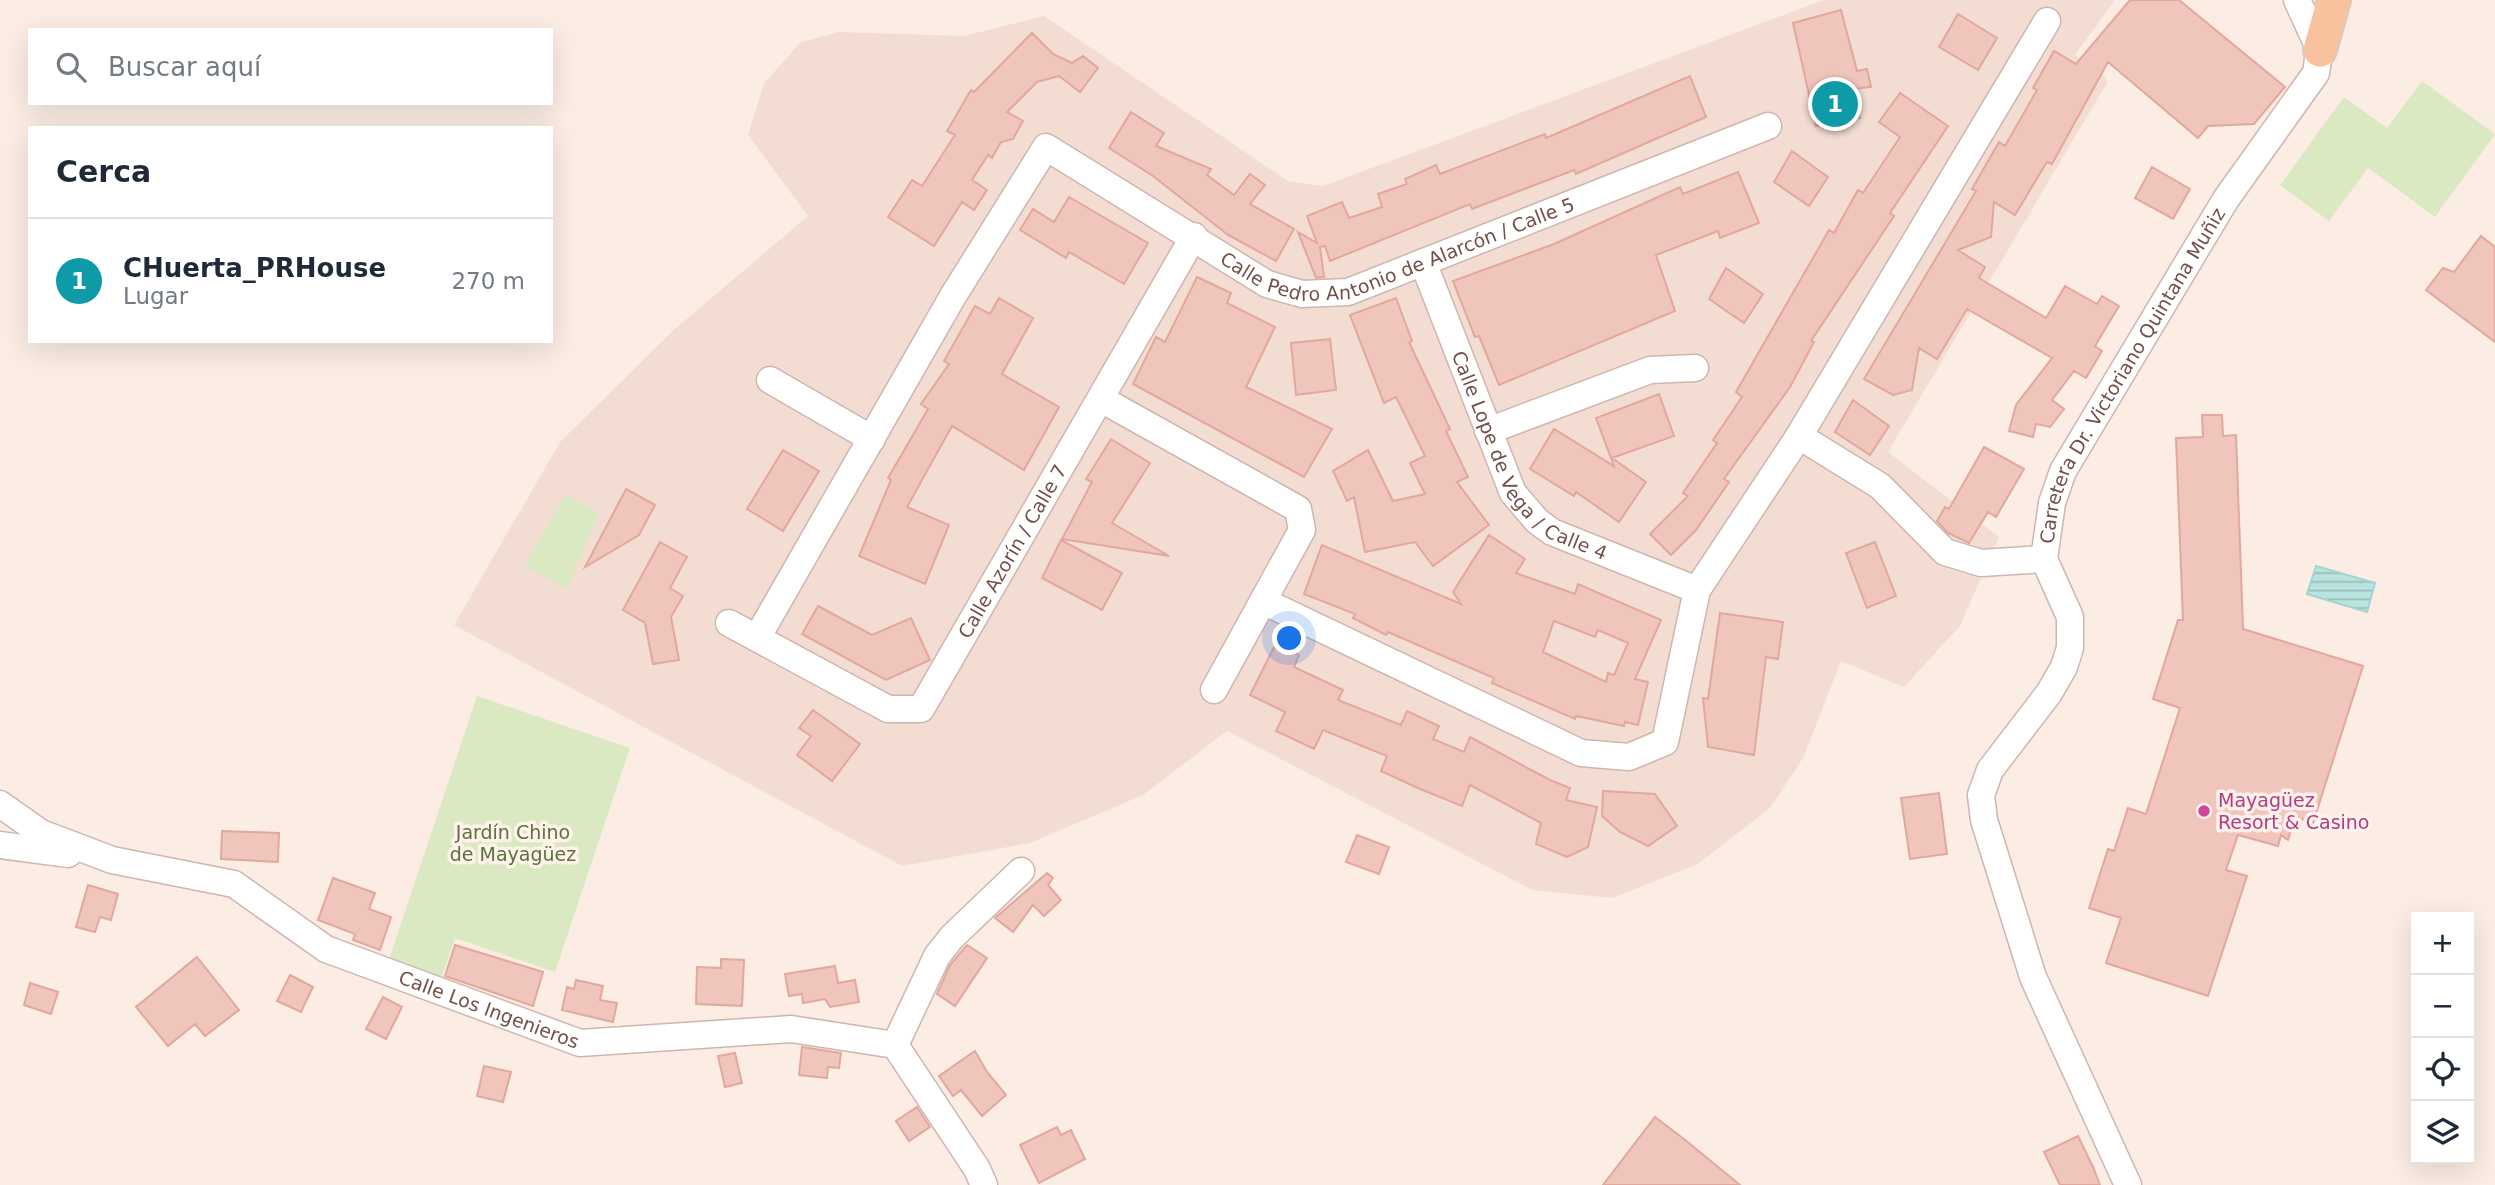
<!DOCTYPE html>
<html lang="es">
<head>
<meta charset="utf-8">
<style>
  :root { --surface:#fff; --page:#f2f2f3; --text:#1f2937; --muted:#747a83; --line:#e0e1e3; --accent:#e24d4e }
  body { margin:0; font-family:"DejaVu Sans",sans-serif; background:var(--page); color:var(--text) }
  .controls { position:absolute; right:21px; bottom:21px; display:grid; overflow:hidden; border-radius:0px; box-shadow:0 7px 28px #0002 }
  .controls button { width:63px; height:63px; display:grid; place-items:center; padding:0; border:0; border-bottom:2px solid var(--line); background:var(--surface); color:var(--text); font:35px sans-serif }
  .you { position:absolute; left:1290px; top:639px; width:24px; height:24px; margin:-18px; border:5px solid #fff; border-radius:50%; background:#1a73e8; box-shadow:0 0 0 10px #1a73e833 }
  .badge { display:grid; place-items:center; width:46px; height:46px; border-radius:50%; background:var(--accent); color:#fff; font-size:23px; font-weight:700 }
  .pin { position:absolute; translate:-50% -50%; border:4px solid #fff; box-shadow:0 2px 7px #0006 }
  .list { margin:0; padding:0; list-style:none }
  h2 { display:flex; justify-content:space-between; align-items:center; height:91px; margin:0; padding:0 28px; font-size:30px }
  h2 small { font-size:23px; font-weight:400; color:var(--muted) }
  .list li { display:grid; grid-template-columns:46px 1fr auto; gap:21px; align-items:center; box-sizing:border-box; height:126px; padding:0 28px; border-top:2px solid var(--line) }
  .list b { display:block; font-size:26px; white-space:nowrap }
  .list p { margin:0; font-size:23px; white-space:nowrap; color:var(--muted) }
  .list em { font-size:23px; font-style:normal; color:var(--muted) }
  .icon { flex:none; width:38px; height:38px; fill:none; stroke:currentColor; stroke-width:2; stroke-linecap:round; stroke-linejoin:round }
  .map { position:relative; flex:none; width:2495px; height:1185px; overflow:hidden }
  .search { position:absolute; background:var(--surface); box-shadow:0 7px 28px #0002; left:28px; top:28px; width:525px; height:77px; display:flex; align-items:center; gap:18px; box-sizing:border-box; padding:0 24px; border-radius:0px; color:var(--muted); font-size:26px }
  .panel { position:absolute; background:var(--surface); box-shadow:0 7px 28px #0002; left:28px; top:126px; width:525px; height:217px; border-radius:0px }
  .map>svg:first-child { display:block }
  .residential { fill:#f3ddd3 }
  .garden { fill:#dbe9c3 }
  .water { fill:url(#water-rules); stroke:#a0d6d2; stroke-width:2 }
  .building { fill:#f0c5bc; stroke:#e2a79d; stroke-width:2; fill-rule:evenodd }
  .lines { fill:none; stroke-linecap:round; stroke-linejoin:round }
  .minor-casing { stroke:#cfb5ae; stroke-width:29 }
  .major-casing { stroke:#d5cac9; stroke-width:36 }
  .minor { stroke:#fff; stroke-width:26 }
  .major { stroke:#f8c29e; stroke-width:33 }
  .hotel-dot { fill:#d1479c; stroke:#fef2ea; stroke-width:2.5 }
  .labels { text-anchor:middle; stroke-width:7; stroke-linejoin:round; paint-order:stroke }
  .street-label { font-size:19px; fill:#734f4a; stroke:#fef2ea }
  .hotel-label { font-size:19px; fill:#b23c85; stroke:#fef2ea; text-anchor:start }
  .park-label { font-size:19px; fill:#5b7340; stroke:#fef2ea }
</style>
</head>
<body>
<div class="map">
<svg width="2495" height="1185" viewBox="0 0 2495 1185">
  <defs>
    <pattern id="water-rules" width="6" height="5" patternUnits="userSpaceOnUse" patternTransform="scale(1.75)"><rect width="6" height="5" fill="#b9e4e0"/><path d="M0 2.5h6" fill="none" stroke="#9bbbb8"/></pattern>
  </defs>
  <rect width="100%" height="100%" fill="#fbede4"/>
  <path class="residential" d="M1824 0H2115L2075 55 2104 76 2107 83 1888 452 1999 537 1960 626 1904 687 1841 661 1803 758 1770 808 1698 864 1612 898 1532 890 1227 731 1143 795 1030 843 902 866 454 625 560 442 676 328 808 216 748 135 764 83 801 42 839 32 964 36 1044 16 1288 181 1323 186Z"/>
  <path class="garden" d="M2422 81 2495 134 2435 217 2368 168 2329 221 2280 185 2344 97 2387 128Z
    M565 495 599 513 567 589 524 567Z
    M477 696 630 748 555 972 455 938 440 983 387 965Z"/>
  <path class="water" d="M2316 566 2375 583 2367 612 2307 594Z"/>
  <path class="building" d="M2130 0H2179L2285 87 2254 124 2208 126 2198 138 2108 62 2052 164 2047 162 2015 215 1994 202 1991 237 1958 250 1985 267 1979 278 2046 318 2065 286 2097 304 2102 296 2119 306 2095 346 2102 351 2086 378 2074 371 2052 400 2064 409 2050 427 2036 424 2033 437 2009 431 2016 405 2052 358 1967 309 1937 359 1919 348 1912 390 1893 395 1864 379 1976 191 1972 189 1999 142 2005 146 2037 90 2033 88 2054 51 2076 64Z
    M1841 10 1857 71 1867 69 1871 87 1855 89 1860 118 1816 126 1793 23Z
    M1958 14 1997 38 1978 70 1939 47Z
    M1032 33 1053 54 1072 63 1083 56 1098 68 1080 92 1059 76 1037 82 1007 112 1023 121 1013 139 1001 142 992 158 988 155 972 180 987 190 974 210 962 202 934 246 888 217 912 180 922 186 955 135 947 131 971 90 974 92Z
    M1690 76 1706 117 1576 174 1574 170 1472 209 1470 204 1330 261 1325 246 1320 247 1324 277 1316 278 1298 232 1317 243 1307 216 1342 202 1349 218 1382 207 1378 194 1407 184 1405 179 1436 165 1440 174 1545 134 1546 138Z
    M1900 93 1948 126 1890 213 1894 216 1811 341 1814 342 1790 387 1724 479 1729 482 1696 530 1671 555 1650 534 1688 496 1683 493 1717 443 1713 440 1742 397 1736 392 1829 230 1834 233 1858 190 1863 193 1900 137 1879 122Z
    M1131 112 1164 133 1156 146 1211 169 1207 175 1234 195 1250 174 1265 185 1250 204 1294 229 1276 261 1228 235 1153 176 1109 148Z
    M1792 151 1828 177 1809 206 1774 182Z
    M2152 167 2190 189 2173 219 2135 198Z
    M1738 172 1759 223 1720 238 1718 231 1656 255 1675 311 1499 385 1479 336 1475 337 1453 281 1554 244 1680 187 1683 194Z
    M1069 197 1148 243 1124 284 1069 252 1066 258 1020 230 1033 209 1054 222Z
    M2481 236 2495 247V342L2426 290 2443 268 2454 272Z
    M1726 268 1763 294 1744 323 1709 299Z
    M1197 277 1231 293 1227 303 1275 327 1246 387 1332 429 1304 477 1133 384 1156 337 1165 342Z
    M999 298 1033 318 1002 374 1059 407 1024 470 952 426 907 507 949 525 925 584 859 556 891 480 888 478 928 409 921 404 949 364 944 361 975 306 990 314Z
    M1396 298 1412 341 1409 342 1450 429 1446 431 1468 477 1457 482 1489 525 1433 566 1415 542 1365 552 1354 497 1347 501 1333 471 1368 450 1393 501 1425 494 1410 463 1425 456 1396 397 1384 403 1350 315Z
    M1330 339 1336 390 1296 395 1291 343Z
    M1659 394 1674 436 1612 458 1646 482 1619 522 1576 492 1574 496 1530 469 1554 429 1614 466 1596 418Z
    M1853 400 1889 426 1870 455 1835 432Z
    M2202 415H2222L2223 436 2236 435 2243 629 2363 666 2313 823 2302 819 2298 831 2292 827 2288 840 2281 835 2278 846 2238 835 2226 870 2247 876 2208 996 2106 963 2121 918 2089 908 2108 849 2114 851 2128 808 2146 814 2180 708 2153 699 2178 620H2183L2176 438 2203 437Z
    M1111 439 1150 463 1112 523 1169 556 1062 539 1092 482 1086 479Z
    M1984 447 2024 469 1996 517 1988 512 1969 543 1948 533 1937 521 1945 507 1949 509Z
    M783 450 819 471 783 531 747 509Z
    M626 489 655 505 639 535 585 567Z
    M1489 535 1525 559 1516 573 1575 594 1578 584 1661 620 1635 679 1648 682 1638 725 1625 722 1624 726 1576 716 1575 719 1492 683 1494 678 1388 632 1386 635 1353 618 1355 614 1304 594 1322 545 1461 604 1453 592ZM1554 621 1595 637 1598 630 1628 643 1614 675 1608 673 1606 682 1543 652Z
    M1061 540 1122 573 1102 610 1042 578Z
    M660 542 687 557 670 588 683 596 671 617 679 660 653 664 645 623 623 610Z
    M1875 542 1896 596 1867 608 1846 553Z
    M818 606 872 635 911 618 930 660 886 680 802 634Z
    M1720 613 1783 622 1778 659 1766 657 1754 755 1708 747 1703 698 1708 699Z
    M1276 643 1299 655 1294 667 1343 690 1338 700 1401 725 1407 711 1439 726 1433 739 1464 752 1470 737 1550 780 1570 788 1566 800 1597 807 1588 847 1567 857 1536 844 1541 823 1470 785 1462 806 1420 789 1381 771 1387 756 1323 730 1314 749 1276 731 1285 712 1250 695Z
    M813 710 860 744 832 781 797 755 811 736 799 728Z
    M1603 791 1655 794 1677 826 1648 846 1620 832 1602 816Z
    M1939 793 1947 854 1910 859 1901 798Z
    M222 831 279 833 278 862 221 859Z
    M1357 835 1389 847 1379 874 1346 862Z
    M1047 873 1053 878 1048 885 1061 900 1044 916 1033 905 1013 932 995 918Z
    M333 878 375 893 369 909 391 917 380 950 353 940 355 934 318 920Z
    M88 885 118 894 111 920 100 917 95 932 76 927Z
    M455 945 543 972 533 1006 445 976Z
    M967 945 987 958 955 1006 937 994 950 965Z
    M197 957 239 1010 205 1036 195 1024 168 1046 136 1007Z
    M721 959 744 960 742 1006 696 1004 697 967 721 968Z
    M835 966 838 983 855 980 859 1002 830 1007 825 999 803 1003 802 994 789 996 785 974Z
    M290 975 313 987 301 1012 277 1001Z
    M576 980 603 986 600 1000 617 1003 613 1022 562 1010 567 987 574 989Z
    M30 983 58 992 51 1014 24 1005Z
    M383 997 402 1007 386 1039 366 1029Z
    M802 1047 841 1053 839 1068 828 1067 827 1078 799 1075Z
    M975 1051 987 1072 1006 1095 982 1116 961 1090 953 1096 939 1076Z
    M735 1053 742 1083 725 1087 718 1056Z
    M484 1066 511 1072 503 1102 477 1096Z
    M917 1107 930 1127 909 1141 896 1121Z
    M1655 1117 1684 1139 1740 1185H1603Z
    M1057 1127 1061 1135 1071 1130 1085 1159 1039 1183 1020 1145Z
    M2078 1136 2093 1167 2100 1185H2060L2044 1152Z"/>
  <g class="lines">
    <defs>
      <g id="minor">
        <path d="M2297 0 2320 50"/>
        <path id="s1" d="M1423 262 1513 493 1537 521 1552 532 1697 590"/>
        <path d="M770 380 872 439"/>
        <path d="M1101 399 1298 509 1302 530 1214 690"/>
        <path d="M1488 431 1650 370 1695 368"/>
        <path d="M1799 436 1880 486 1945 552 1981 563 2044 559"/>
        <path d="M1263 601 1581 753 1629 757 1665 742 1697 590 1799 436 2047 21"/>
        <path id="s2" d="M729 623 888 709H921L1194 236"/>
        <path id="s3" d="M757 638 953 296 1046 147 1267 284 1302 294 1348 292 1768 126"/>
        <path id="s4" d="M0 804 41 833 112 860 234 884 326 949 580 1043 791 1029 895 1045 977 1169 984 1185"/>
        <path d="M0 845 68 854"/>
        <path d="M895 1045 937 956 952 937 1021 871"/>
        <path id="s5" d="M2128 1185 2033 977 1984 820 1981 795 1990 770 2049 693 2064 667 2070 648V617L2044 559 2052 503 2063 471 2226 199 2316 73 2322 33"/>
      </g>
      <path id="major" d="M2320 50 2334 0"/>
    </defs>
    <use href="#minor" class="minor-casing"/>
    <use href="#major" class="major-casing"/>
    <use href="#minor" class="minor"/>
    <use href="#major" class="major"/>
  </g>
  <circle class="hotel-dot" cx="2204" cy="811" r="7"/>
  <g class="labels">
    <g class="street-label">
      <text dy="7" stroke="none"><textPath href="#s3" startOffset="966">Calle Pedro Antonio de Alarcón / Calle 5</textPath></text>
      <text dy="7" stroke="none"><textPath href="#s5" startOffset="892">Carretera Dr. Victoriano Quintana Muñiz</textPath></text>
      <text dy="7" stroke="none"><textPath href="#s1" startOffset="229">Calle Lope de Vega / Calle 4</textPath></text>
      <text dy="7" stroke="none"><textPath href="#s2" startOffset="396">Calle Azorín / Calle 7</textPath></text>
      <text dy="7" stroke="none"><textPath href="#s4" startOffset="537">Calle Los Ingenieros</textPath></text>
    </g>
    <g class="hotel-label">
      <text x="2218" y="807">Mayagüez<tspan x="2218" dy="22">Resort &amp; Casino</tspan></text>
    </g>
    <g class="park-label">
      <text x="513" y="839">Jardín Chino<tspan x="513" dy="22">de Mayagüez</tspan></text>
    </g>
  </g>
</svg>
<div class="controls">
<button>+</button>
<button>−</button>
<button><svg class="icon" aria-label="locate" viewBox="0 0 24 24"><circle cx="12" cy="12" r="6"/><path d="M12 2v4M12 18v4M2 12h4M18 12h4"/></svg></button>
<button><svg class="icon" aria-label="layers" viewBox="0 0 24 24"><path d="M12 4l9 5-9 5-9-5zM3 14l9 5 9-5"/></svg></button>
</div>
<div class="you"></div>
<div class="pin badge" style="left:1835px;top:104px;background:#0f9aa8">1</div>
<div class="search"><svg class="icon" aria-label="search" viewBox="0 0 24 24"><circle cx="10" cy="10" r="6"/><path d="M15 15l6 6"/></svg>Buscar aquí</div>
<section class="panel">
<h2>Cerca<small></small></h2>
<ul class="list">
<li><span class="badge" style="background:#0f9aa8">1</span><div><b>CHuerta_PRHouse</b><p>Lugar</p></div><em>270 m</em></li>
</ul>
</section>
</div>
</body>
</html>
